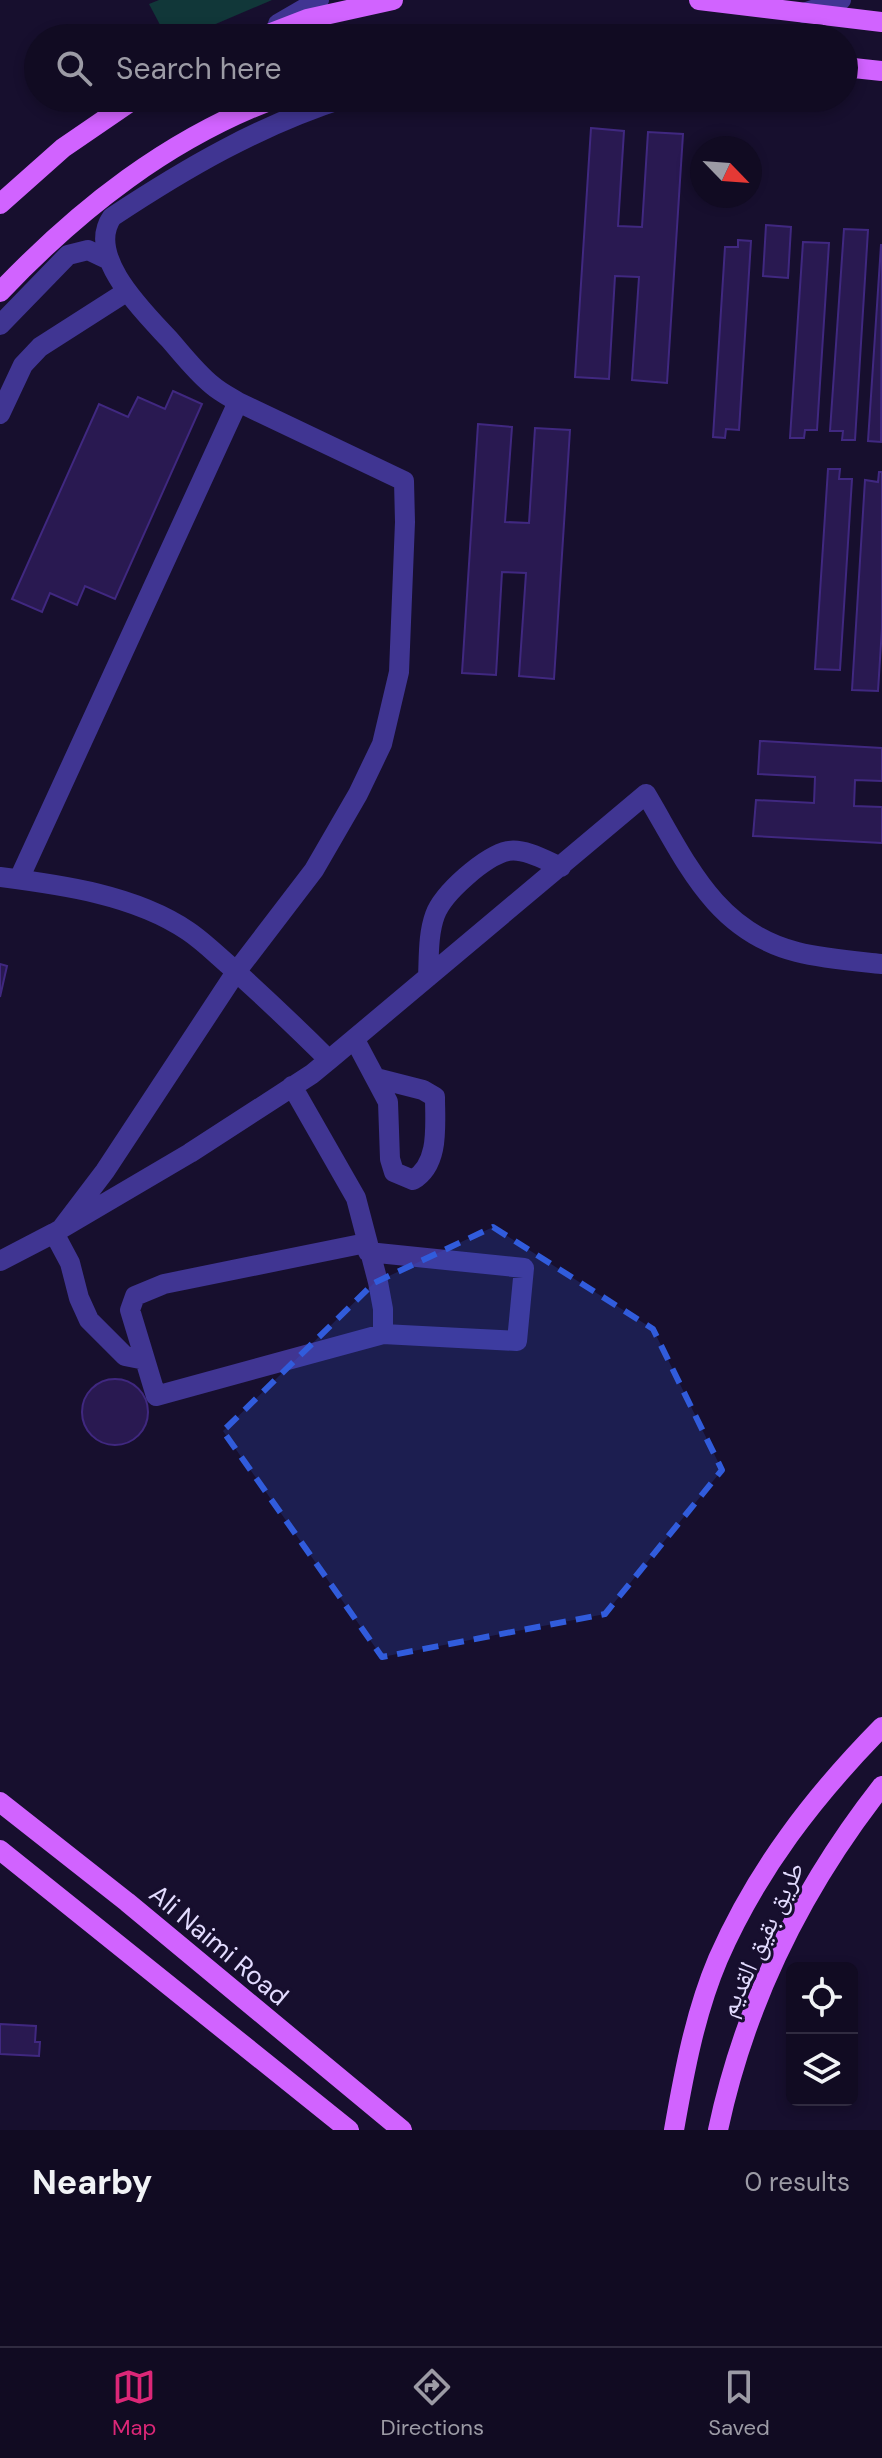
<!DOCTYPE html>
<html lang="en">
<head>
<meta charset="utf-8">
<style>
  :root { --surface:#110b22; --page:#1a142a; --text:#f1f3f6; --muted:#9c9ba5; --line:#302b40; --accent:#db2777 }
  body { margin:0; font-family:"DM Sans","Noto Naskh Arabic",sans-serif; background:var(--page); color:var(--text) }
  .controls { position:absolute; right:24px; bottom:24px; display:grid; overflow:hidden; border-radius:12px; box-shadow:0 4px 12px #0003 }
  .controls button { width:72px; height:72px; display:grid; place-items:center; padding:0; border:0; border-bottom:2px solid var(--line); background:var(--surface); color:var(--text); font:40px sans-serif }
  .compass { position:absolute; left:690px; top:136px; width:72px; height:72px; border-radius:50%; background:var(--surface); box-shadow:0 4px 12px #0003; rotate:115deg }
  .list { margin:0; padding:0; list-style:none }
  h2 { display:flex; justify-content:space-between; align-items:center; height:104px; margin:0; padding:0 32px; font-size:34px }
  h2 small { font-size:26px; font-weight:400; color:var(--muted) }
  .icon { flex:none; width:44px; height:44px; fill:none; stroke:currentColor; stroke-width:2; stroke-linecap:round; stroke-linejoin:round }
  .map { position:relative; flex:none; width:882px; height:2130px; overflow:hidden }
  .search { position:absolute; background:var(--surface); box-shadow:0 4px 12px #0003; left:24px; right:24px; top:24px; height:88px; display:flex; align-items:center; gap:20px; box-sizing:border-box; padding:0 28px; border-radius:44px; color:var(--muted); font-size:30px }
  .sheet { height:216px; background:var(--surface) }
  nav { display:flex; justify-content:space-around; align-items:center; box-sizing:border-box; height:112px; border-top:2px solid var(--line); background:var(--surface); font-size:22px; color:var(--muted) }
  nav a { display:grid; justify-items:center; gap:4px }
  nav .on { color:var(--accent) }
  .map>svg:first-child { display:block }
  .green { fill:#113739 }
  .building { fill:#291951; stroke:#402880; stroke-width:2 }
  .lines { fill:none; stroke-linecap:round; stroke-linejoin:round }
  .minor { stroke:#403592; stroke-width:20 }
  .major { stroke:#d163ff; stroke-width:20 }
  .marked { fill:#315cdc; fill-opacity:0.2; stroke:#315cdc; stroke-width:6; stroke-dasharray:16 10; stroke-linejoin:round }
  .labels { text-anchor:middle; stroke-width:6; stroke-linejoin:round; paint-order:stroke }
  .street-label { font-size:26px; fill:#e3dcff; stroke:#170f2e }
</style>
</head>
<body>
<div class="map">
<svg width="882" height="2130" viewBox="0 0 882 2130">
  <rect width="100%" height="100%" fill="#170f2e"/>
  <path class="green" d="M159 0H272L183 38H167L149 4Z"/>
  <path class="building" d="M591 128 624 131 618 226 642 227 648 132 683 134 667 383 632 380 639 277 615 276 609 379 575 377Z
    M766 225 791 227 788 278 763 276Z
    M844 229 868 230 855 440H842L843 431H830Z
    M738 240 751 241 739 430 726 429 725 438 713 437 725 247H738Z
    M803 242 829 243 817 430H805L804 438H790Z
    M881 245H882L881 442 868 441Z
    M173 391 202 404 115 599 85 586 77 605 50 593 42 612 12 599 99 404 128 417 138 397 165 409Z
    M478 424 512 427 505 522 529 523 535 428 570 430 554 679 519 676 526 573 502 572 496 675 462 673Z
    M828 469H840L839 479H852L840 670 815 669Z
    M879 472H882V628L878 691 852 690 865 480 878 482Z
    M760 741 882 748V781L855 780 854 806 882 807V843L753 836 756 800 814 803 815 777 758 774Z
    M0 964 7 966 0 997Z
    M82 1412a33 33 0 1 1 66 0a33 33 0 1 1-66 0Z
    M0 2024 36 2026 35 2042H40L39 2056 0 2054Z"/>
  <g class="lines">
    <path class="minor" d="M804 13 841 0
      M278 24 319 0
      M0 325 68 255 88 250 109 260
      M0 414 23 365 40 347 126 292
      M0 877C62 885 135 895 188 931 203 941 217 955 231 967 264 997 297 1028 329 1060L646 794C686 861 714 931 797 952 825 959 854 961 882 964
      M19 879 238 402
      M428 977C429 957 428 934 435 915 443 893 485 856 508 851 525 848 547 861 561 867
      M355 1040 388 1102 390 1159 394 1172 413 1180C440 1164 435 1125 435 1097L423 1090 376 1078
      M292 1086 356 1198 378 1282 383 1309V1334
      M61 1229 105 1171 236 972 314 870 358 794 382 744 399 672 405 522 404 481 238 402C230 397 220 392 212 385 196 372 183 355 169 339 145 313 85 256 112 217 186 168 260 125 345 98
      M54 1233 70 1263 79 1298 89 1320 125 1356 145 1360
      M366 1243 164 1284 135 1296 130 1310 156 1396 383 1334 517 1341 524 1268 368 1252
      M0 1261 54 1233 190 1153 312 1074 329 1060"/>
    <path class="major" d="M699 0 882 22
      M258 38 307 19 393 0
      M844 67 882 71
      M0 204 63 148 136 98
      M0 292C79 209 169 138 277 98
      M0 1802 127 1902 402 2130
      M0 1850 349 2130
      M674 2130C684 2073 695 2013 718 1959 757 1870 814 1796 882 1727
      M718 2130C745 2003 802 1888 882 1786"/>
  </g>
  <path class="marked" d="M493 1227 653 1329 722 1470 605 1614 382 1657 223 1431 374 1283Z"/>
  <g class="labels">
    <g class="street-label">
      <text transform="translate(761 1939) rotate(-65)" y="9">طريق بقيق القديم</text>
      <text transform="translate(219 1945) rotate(40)" y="9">Ali Naimi Road</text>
    </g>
  </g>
</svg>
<div class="controls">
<button><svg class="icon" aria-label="locate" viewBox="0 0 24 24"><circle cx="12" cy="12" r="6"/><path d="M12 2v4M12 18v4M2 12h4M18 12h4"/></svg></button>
<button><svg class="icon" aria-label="layers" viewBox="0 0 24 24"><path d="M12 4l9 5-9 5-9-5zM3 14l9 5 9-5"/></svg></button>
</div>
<svg class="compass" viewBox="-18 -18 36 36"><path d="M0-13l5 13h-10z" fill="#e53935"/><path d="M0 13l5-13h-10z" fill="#9c9ba5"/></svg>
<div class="search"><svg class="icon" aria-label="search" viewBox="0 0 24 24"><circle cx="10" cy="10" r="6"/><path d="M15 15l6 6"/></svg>Search here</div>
</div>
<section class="sheet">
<h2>Nearby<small>0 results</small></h2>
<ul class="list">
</ul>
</section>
<nav>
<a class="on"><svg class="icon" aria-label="map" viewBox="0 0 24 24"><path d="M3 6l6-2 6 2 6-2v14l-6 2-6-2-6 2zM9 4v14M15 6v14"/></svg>Map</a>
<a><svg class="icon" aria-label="directions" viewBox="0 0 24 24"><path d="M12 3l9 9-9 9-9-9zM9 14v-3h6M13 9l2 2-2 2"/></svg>Directions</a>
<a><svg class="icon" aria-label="saved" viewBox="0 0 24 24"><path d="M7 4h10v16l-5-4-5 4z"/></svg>Saved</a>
</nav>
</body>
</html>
